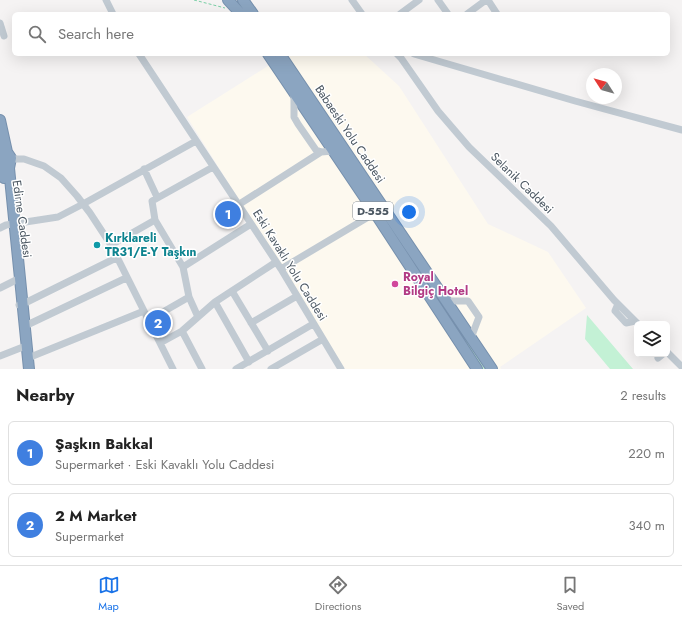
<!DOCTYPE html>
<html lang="en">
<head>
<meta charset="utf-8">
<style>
  :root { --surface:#fff; --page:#f6f6f6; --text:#222; --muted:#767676; --line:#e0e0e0; --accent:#1a73e8 }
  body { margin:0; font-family:Jost,sans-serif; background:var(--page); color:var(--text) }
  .controls { position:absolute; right:12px; bottom:12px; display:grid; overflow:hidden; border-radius:6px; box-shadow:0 4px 16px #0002 }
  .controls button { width:36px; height:36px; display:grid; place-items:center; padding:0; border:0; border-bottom:1px solid var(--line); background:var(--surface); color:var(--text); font:20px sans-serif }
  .compass { position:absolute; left:586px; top:68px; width:36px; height:36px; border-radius:50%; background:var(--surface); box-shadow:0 4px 16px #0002; rotate:306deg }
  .you { position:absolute; left:409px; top:212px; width:14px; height:14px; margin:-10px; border:3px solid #fff; border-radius:50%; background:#1a73e8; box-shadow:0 0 0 6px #1a73e833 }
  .badge { display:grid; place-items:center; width:26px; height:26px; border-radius:50%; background:var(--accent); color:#fff; font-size:13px; font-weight:700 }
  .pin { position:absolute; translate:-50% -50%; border:2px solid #fff; box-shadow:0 1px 4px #0006 }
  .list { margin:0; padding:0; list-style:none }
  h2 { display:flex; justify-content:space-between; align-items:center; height:52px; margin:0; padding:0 16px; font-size:17px }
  h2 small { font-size:13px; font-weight:400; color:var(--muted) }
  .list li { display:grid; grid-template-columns:26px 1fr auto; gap:12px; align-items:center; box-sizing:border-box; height:64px; margin:0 8px 8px; padding:0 8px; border:1px solid var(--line); border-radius:6px }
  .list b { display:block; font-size:15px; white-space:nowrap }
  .list p { margin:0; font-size:13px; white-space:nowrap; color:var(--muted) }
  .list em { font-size:13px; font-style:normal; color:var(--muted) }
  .icon { flex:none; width:22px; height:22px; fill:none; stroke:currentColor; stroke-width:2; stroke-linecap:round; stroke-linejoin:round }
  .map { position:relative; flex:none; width:682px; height:369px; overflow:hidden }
  .search { position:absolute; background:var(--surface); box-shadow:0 4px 16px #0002; left:12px; right:12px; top:12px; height:44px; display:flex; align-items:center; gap:10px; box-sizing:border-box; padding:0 14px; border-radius:6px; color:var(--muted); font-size:15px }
  .sheet { height:196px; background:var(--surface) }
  nav { display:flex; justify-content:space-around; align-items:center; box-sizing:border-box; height:56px; border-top:1px solid var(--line); background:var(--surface); font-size:11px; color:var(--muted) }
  nav a { display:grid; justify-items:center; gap:2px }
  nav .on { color:var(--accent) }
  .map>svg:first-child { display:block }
  .commercial { fill:#fdf9ef }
  .green { fill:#c3f1d5 }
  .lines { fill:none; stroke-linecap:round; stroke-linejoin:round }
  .highway-casing { stroke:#7690ad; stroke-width:12 }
  .path { stroke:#7ad0a6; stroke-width:1; stroke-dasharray:3 2; stroke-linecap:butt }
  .minor { stroke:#c1cad2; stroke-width:7 }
  .highway { stroke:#8ba5c1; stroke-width:10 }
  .culture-dot { fill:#0f9aa8; stroke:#fff; stroke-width:1.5 }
  .hotel-dot { fill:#d1479c; stroke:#fff; stroke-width:1.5 }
  .labels { text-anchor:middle; stroke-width:3; stroke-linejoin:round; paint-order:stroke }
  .shield { fill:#fff; stroke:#808990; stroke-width:1 }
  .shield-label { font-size:11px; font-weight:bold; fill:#4a5661 }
  .street-label { font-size:12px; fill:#4a5661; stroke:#fff }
  .culture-label { font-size:12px; font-weight:bold; fill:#0d838f; stroke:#fff; text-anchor:start }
  .hotel-label { font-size:12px; font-weight:bold; fill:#b23c85; stroke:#fff; text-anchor:start }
</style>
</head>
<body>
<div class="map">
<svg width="682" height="369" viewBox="0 0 682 369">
  <rect width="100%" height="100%" fill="#f5f3f3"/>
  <path class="commercial" d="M287 54H364L399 86 488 224 548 252 586 308 500 367 501 369H342L243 206 187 117Z"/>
  <path class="green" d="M271 54H274L287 73 487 369H482Z
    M587 315 633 369H610L585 339Z"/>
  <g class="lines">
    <defs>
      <path id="highway" d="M228 0 241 14
        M243 0 253 14
        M268 54 375 213 477 369
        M280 54 492 369
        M0 120 7 152 11 158 9 168 29 369
        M0 145 4 178"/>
    </defs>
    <use href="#highway" class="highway-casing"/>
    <path class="path" d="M194 0 225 8"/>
    <path class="minor" d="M106 0 113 14
      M352 0 362 14
      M438 0 448 14
      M488 0 497 14
      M400 14 419 0
      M467 14 486 0
      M0 23 4 36
      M139 54 281 269 341 369
      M397 54 401 58 438 111 469 147 551 226 614 300 638 324
      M414 54 575 101 682 130
      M294 93V117L298 124 316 150 321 152 333 151
      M11 159H24L44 166 61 178 77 196 90 213 111 245 173 369
      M144 169 157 197
      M238 205 321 152
      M155 220 183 267 251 224
      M0 228 6 225 58 217 83 204 196 141
      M111 245 155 220 152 201 213 167
      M183 267 189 297
      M281 269 375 213
      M0 288 16 280
      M232 291 268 351
      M447 301H468L479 317 471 338
      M215 302 249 362
      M618 304 615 311 626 323 635 321
      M19 305 27 302 116 258
      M149 320 189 297 198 317
      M251 323 297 296
      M25 326 126 278
      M182 331 202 369
      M160 343 182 331 215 302 276 262
      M667 352 682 367
      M0 356 23 347
      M28 358 144 311
      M658 358 663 354
      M236 369 313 324
      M271 369 323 339"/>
    <use href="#highway" class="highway"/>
  </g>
  <circle class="culture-dot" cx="97" cy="245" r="4"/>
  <circle class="hotel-dot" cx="395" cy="284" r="4"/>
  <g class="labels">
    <rect class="shield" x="353" y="202" width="40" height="18" rx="3"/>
    <g class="shield-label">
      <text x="373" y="215">D-555</text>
    </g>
    <g class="street-label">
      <text transform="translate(350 134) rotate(56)" y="4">Babaeski Yolu Caddesi</text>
      <text transform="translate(522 183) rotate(44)" y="4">Selanik Caddesi</text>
      <text transform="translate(22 219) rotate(82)" y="4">Edirne Caddesi</text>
      <text transform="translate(290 265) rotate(58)" y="4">Eski Kavaklı Yolu Caddesi</text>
    </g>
    <g class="culture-label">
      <text x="105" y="242">Kırklareli<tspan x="105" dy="14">TR31/E-Y Taşkın</tspan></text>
    </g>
    <g class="hotel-label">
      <text x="403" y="281">Royal<tspan x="403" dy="14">Bilgiç Hotel</tspan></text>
    </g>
  </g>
</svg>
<div class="controls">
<button><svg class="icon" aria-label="layers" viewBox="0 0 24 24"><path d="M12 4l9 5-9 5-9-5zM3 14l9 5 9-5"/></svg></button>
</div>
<svg class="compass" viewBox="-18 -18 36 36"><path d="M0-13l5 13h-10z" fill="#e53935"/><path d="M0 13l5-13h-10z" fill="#767676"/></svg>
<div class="you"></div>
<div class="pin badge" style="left:228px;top:214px;background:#3f7fe0">1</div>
<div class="pin badge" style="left:158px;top:323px;background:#3f7fe0">2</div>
<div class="search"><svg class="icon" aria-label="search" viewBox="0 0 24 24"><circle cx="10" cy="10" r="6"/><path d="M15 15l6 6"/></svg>Search here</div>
</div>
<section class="sheet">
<h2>Nearby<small>2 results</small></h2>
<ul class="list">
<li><span class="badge" style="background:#3f7fe0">1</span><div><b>Şaşkın Bakkal</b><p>Supermarket · Eski Kavaklı Yolu Caddesi</p></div><em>220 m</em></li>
<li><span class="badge" style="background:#3f7fe0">2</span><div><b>2 M Market</b><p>Supermarket</p></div><em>340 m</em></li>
</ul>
</section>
<nav>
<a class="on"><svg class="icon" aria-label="map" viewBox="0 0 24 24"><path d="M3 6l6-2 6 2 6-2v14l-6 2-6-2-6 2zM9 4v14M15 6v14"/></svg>Map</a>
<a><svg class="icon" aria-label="directions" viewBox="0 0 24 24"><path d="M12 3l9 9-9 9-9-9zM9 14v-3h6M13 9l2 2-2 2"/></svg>Directions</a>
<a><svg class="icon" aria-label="saved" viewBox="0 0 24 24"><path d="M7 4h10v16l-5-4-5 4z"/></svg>Saved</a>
</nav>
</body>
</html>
